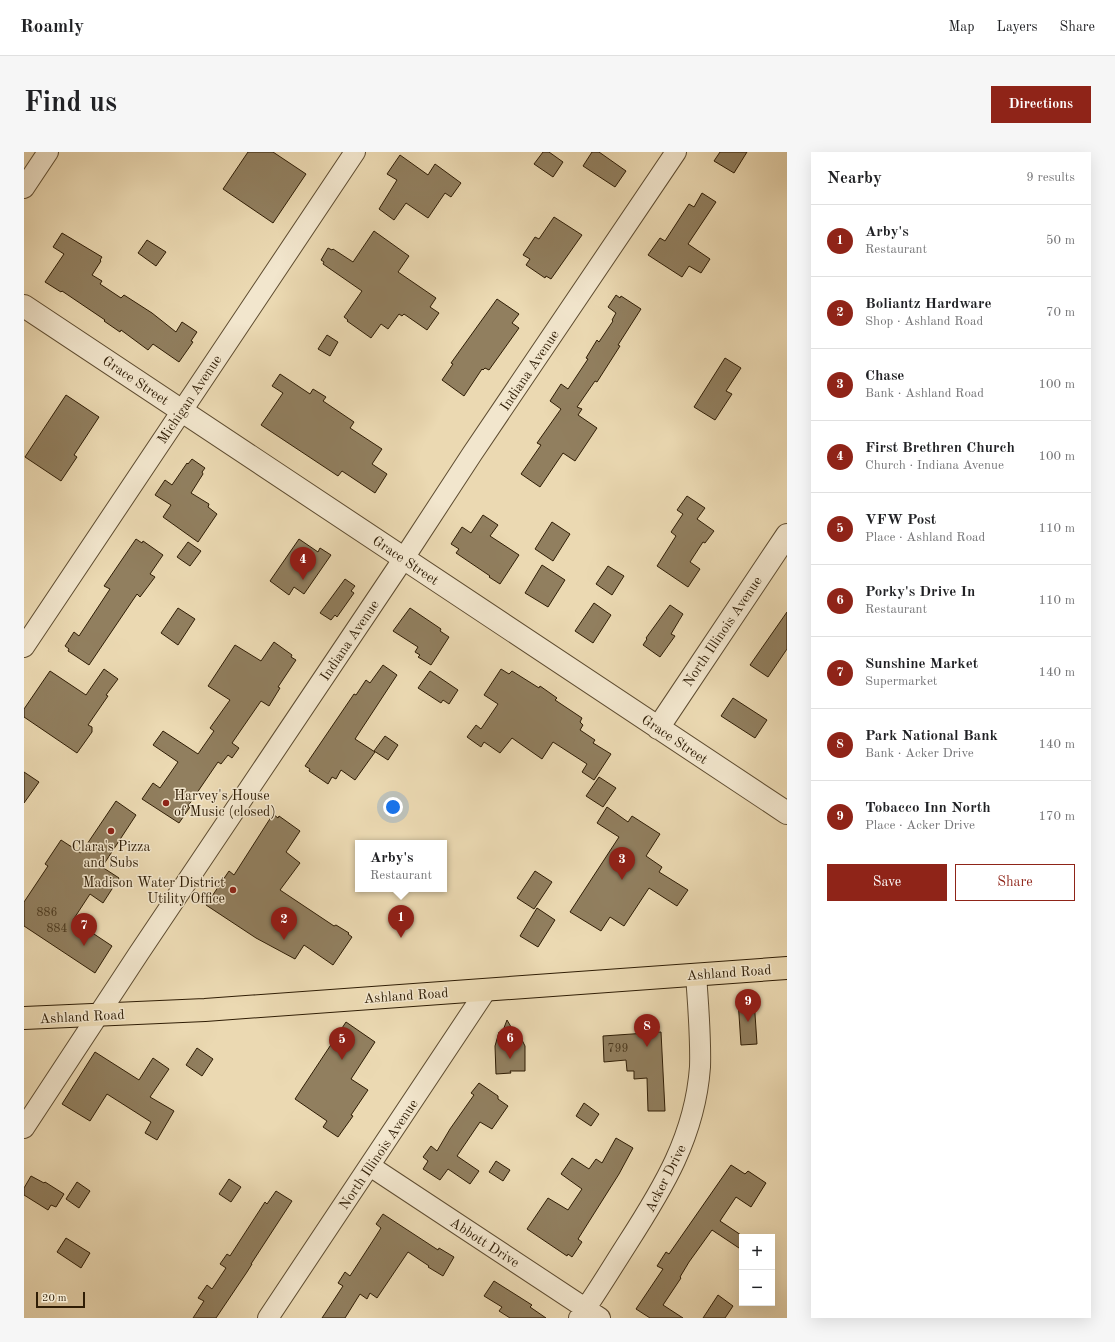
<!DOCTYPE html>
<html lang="en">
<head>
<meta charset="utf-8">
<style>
  :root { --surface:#fff; --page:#f6f6f6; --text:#202124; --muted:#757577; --line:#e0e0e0; --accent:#8f2418 }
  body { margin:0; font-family:"Old Standard TT",serif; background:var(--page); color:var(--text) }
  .controls { position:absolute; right:12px; bottom:12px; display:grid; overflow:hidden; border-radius:0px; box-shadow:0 4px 16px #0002 }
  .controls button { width:36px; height:36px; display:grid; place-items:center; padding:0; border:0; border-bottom:1px solid var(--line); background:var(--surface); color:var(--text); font:20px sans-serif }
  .scale { position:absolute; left:12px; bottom:10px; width:49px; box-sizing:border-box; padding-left:4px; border:2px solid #2f1d05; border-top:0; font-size:11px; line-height:14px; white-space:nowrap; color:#2f1d05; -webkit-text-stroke:3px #f2e6cd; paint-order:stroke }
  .you { position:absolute; left:369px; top:655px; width:14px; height:14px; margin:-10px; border:3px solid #fff; border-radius:50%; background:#1a73e8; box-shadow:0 0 0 6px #1a73e833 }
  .badge { display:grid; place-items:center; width:26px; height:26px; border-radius:50%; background:var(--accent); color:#fff; font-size:13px; font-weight:700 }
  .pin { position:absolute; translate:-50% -33px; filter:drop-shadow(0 1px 2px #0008) }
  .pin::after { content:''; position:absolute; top:21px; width:14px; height:12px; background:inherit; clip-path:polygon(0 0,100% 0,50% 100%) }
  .popup { position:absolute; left:331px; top:688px; width:92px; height:52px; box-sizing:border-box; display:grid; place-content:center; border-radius:0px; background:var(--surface); filter:drop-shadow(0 1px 3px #0005); font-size:13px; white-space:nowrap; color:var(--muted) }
  .popup b { font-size:15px; color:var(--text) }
  .popup::after { content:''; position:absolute; left:50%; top:100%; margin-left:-8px; border:8px solid transparent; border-top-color:var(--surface) }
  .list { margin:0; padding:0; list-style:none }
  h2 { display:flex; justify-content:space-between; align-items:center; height:52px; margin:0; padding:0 16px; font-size:17px }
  h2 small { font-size:13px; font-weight:400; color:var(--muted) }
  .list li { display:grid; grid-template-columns:26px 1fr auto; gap:12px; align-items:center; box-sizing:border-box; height:72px; padding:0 16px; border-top:1px solid var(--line) }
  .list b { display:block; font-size:15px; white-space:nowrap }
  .list p { margin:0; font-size:13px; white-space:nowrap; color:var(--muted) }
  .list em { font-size:13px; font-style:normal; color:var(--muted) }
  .actions { display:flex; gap:8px; padding:12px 16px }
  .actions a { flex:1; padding:9px 0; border:1px solid var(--accent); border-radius:0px; text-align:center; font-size:14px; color:var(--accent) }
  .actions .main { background:var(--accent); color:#fff }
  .map { position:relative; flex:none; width:763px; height:1166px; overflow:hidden; border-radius:0px }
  header { display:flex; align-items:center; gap:24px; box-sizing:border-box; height:56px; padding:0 20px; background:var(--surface); border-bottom:1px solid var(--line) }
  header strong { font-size:19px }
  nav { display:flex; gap:22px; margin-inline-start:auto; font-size:14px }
  .intro { display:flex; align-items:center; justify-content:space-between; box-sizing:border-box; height:96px; padding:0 24px }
  h1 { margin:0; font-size:28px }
  .button { padding:10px 18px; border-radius:0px; background:var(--accent); color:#fff; font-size:14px; font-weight:700 }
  main { display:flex; gap:24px; padding:0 24px }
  aside { flex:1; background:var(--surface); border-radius:0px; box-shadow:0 4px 16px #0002 }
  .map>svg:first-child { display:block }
  .building { fill:#917f5f; stroke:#2f1d05 }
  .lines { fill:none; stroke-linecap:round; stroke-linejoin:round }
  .minor-casing { stroke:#5e4c30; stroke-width:22 }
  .tertiary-casing { stroke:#5e4c30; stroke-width:24 }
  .primary-casing { stroke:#2f1d05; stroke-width:24 }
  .minor { stroke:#f2e6cd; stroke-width:20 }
  .tertiary { stroke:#f2e6cd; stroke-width:22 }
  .primary { stroke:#ebd9b2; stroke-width:22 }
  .poi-dot { fill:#8f2418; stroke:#f2e6cd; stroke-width:1.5 }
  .labels { text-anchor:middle; stroke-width:3; stroke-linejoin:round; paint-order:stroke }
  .number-label { font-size:12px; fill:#48361c }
  .street-label { font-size:14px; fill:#2f1d05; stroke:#f2e6cd }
  .poi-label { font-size:14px; fill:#2f1d05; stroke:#f2e6cd; text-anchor:start }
</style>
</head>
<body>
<header>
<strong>Roamly</strong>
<nav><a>Map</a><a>Layers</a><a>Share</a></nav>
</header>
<div class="intro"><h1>Find us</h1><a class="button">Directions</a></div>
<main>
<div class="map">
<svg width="763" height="1166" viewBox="0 0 763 1166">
  <rect width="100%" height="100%" fill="#ebd9b2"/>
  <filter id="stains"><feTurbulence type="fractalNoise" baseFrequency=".005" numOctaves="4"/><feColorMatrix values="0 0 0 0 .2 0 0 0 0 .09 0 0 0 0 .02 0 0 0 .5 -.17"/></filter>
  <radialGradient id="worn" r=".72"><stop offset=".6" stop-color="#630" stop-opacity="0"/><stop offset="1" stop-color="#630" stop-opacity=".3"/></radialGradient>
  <path class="building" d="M224 0H249L282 22 249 71 199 37Z
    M519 0H525L539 10 529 25 510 12Z
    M568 0H575L602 19 591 35 559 14Z
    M696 0H723L710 21 690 9Z
    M376 3 404 23 411 12 437 31 427 45 421 41 404 66 382 51 370 68 355 57 373 28 363 22Z
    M678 41 692 50 664 92 686 107 677 121 665 114 658 125 624 103 636 86 641 89 665 52 670 55Z
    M530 65 558 83 527 127 522 124 521 126 502 113 506 107 499 103 511 85 515 87Z
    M350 79 385 104 374 120 412 146 406 155 415 161 403 178 380 162 378 164 375 162 364 177 357 172 347 186 323 169 324 168 320 165 338 139 299 112 300 110 297 108 304 96 308 98 309 97 329 110Z
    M38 81 78 105 76 108 77 109 68 123 78 129 76 132 97 146 100 143 128 161 152 180 158 170 173 180 167 189 169 190 155 210 129 192 124 198 97 178 96 180 80 169 81 168 38 139 37 140 21 130 40 102 29 95Z
    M123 88 142 100 132 114 114 101Z
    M592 143 596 146 597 144 617 157 594 193 596 194 573 230 571 229 553 255 558 257 554 263 573 276 551 309 539 301 516 335 497 322 517 293 513 291 537 257 526 249 537 232 544 237 564 207 562 206 573 188 575 190 589 169 588 168 592 161 584 155Z
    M473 147 495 162 488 171 495 176 465 218 461 216 459 218 458 217 440 244 418 228 429 212 427 211Z
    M303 183 314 190 306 204 294 197Z
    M701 206 717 216 702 239 708 242 691 268 670 255Z
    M256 222 286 242 289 237 302 245 299 249 330 270 326 276 358 297 348 312 363 322 351 341 318 319 314 324 237 273 259 241 248 234Z
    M42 243 75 265 50 303 53 305 37 329 1 305Z
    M168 307 181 316 178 320 179 322 167 341 185 352 184 355 193 362 174 390 139 365 147 353 131 343 141 328 148 333 163 311 164 312Z
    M663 344 681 356 673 367 690 379 681 391 679 390 666 410 676 417 664 435 633 414 652 384 647 380 659 362 653 358Z
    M459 363 474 373 466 384 495 403 476 432 465 425 466 424 432 401 435 397 427 392 438 375 447 381Z
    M528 370 546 382 529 409 511 397Z
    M112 387 118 391 119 389 139 403 126 422 131 425 116 445 113 442 65 513 44 499 45 497 41 494 50 480 55 484 86 437 80 434Z
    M275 387 294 400 296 396 307 403 280 442 270 435 265 443 246 429Z
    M164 390 177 399 166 414 153 405Z
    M518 413 541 428 524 455 501 441Z
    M584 414 600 424 588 443 572 432Z
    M321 427 331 434 327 439 330 441 313 465 311 463 307 468 296 461Z
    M570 451 587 463 569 491 551 479Z
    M646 453 659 462 647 482 651 484 636 505 619 493 623 487 622 486Z
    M154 456 171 467 154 493 137 481Z
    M386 456 417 477 416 479 425 485 407 513 394 505 396 503 391 500 394 495 369 479Z
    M763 460V497L744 525 726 513Z
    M250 490 268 503 267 505 272 508 254 535 256 536 245 554 237 549 208 591 215 596 208 606 204 603 197 612 194 610 164 654 166 655 155 671 118 647 129 631 136 636 154 610 129 593 139 579 174 602 190 579 186 576 206 548 184 534 211 493 237 509Z
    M359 513 373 523 331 587 351 600 331 628 317 618 312 627 308 625 304 632 285 619 286 617 281 614 330 542 332 543 342 528 346 531Z
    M80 517 94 527 82 543 84 544 64 573 68 575V580L53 601 0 565V557L26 519 62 543Z
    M477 517 485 522 488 519 515 536 516 534 533 546 531 548 558 566 556 570 559 573 556 578 571 588 569 591 587 602 570 628 558 620 563 612 529 590 518 607 488 586 476 601 460 590 457 595 443 585 452 573 457 577 474 552 460 543Z
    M406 519 434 538 425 552 419 548 417 551 394 536Z
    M709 546 743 568 731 586 697 564Z
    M361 584 374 593 364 608 350 599Z
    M0 620 15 630 0 651Z
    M575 625 592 636 579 655 562 644Z
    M92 649 112 663 78 715 95 726 79 751 66 742 49 768 88 794 71 821 0 774V750L24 714 21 712 37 688 57 701Z
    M583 655 604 670 608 664 636 682 622 704 638 715 635 720 664 738 653 754 625 736 600 774 586 765 577 779 546 760 595 685 573 671Z
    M249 662 254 666 255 664 276 679 262 700 276 711 256 738 310 774 312 773 325 781 324 782 328 785 309 813 280 793 271 807 232 786 182 753 205 719 210 723Z
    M511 719 528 730 510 757 493 746Z
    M513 756 531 768 514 795 496 784Z
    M730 847 733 892 717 893 714 848Z
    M483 868 490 880H494L501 894V919H486L487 921 472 922 471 894 475 880 478 881Z
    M322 870 351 890 327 927 344 938 327 963 329 964 314 985 299 975 303 969 271 947Z
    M637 880 641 959H624L623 926 610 927V919H603L602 908 580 910 579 884Z
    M173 896 189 907 178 924 162 913Z
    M71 900 115 928 129 906 145 917 126 945 150 959 133 988 121 981 127 970 83 942 66 969 38 952Z
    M455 931 474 944V947L484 954 468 977 456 970 433 1004 455 1019 446 1032 424 1017 416 1028 399 1017 404 1009 399 1005 407 994 413 999 426 977 450 943 447 941Z
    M560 951 575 962 567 974 552 964Z
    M592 986 609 996 595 1022 554 1087 558 1090 548 1105 544 1102 543 1104 503 1077 524 1046 544 1058 558 1037 537 1022 548 1006 565 1017 572 1007 578 1011Z
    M472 1009 486 1018 479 1029 465 1020Z
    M707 1013 721 1022 724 1019 742 1031 727 1055 712 1045 696 1069 720 1085H718V1091L715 1096 688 1078 665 1110 656 1125 657 1126 639 1153 659 1166H626L612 1157 639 1117 633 1114 642 1100 645 1102Z
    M7 1024 20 1031 21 1030 40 1042 32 1055 27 1053 24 1058 0 1043V1036Z
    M205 1027 217 1035 207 1050 195 1042Z
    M53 1030 66 1039 55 1056 42 1047Z
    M252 1039 268 1049 227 1112H228L223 1120 192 1166H169L180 1149 174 1146 183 1133 188 1137 202 1116 196 1112 203 1102 206 1104 241 1050 243 1052Z
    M359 1062 414 1098 415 1096 430 1105 419 1124 404 1115 405 1114 384 1100 353 1146 346 1141 343 1147 336 1142 321 1166H298L319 1134 314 1131 321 1120 326 1124 352 1084 357 1076 352 1072Z
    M42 1086 66 1101 57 1116 33 1100Z
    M470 1129 508 1153 506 1155 522 1166H486L475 1159 478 1155 460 1144Z
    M694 1143 709 1154 701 1166H679Z"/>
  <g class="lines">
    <defs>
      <path id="minor" d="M0 36 24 0
        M0 495 331 0
        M0 976 115 801 380 406 448 302 652 0
        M346 1014 576 1166
        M244 1166 463 837
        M555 1166C572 1142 587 1117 603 1092 639 1036 671 984 676 915 677 884 674 853 672 822"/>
      <path id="tertiary" d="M0 154 763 661
        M634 576 763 383"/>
      <path id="primary" d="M0 866 181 858 763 816"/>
    </defs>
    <use href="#minor" class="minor-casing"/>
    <use href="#tertiary" class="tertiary-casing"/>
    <use href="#primary" class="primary-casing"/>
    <use href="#minor" class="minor"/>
    <use href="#tertiary" class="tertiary"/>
    <use href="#primary" class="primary"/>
  </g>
  <g class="poi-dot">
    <circle cx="142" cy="651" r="4"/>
    <circle cx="87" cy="679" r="4"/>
    <circle cx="209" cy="738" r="4"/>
  </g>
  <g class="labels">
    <g class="number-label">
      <text x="23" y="764">886</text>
      <text x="33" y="780">884</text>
      <text x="594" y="900">799</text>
    </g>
    <g class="street-label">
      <text transform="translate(505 218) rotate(-56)" y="5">Indiana Avenue</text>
      <text transform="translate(112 228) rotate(34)" y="5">Grace Street</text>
      <text transform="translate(165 247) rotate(-56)" y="5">Michigan Avenue</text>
      <text transform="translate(382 408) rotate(34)" y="5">Grace Street</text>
      <text transform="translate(698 479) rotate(-56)" y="5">North Illinois Avenue</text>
      <text transform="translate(325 488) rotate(-56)" y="5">Indiana Avenue</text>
      <text transform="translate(651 587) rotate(34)" y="5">Grace Street</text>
      <text transform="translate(705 820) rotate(-4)" y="5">Ashland Road</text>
      <text transform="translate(382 843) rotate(-4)" y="5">Ashland Road</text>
      <text transform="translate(58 864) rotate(-3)" y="5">Ashland Road</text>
      <text transform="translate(354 1002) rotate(-56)" y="5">North Illinois Avenue</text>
      <text transform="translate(641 1026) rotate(-63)" y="5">Acker Drive</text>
      <text transform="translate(461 1090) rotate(33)" y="5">Abbott Drive</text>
    </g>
    <g class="poi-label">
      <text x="150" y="648">Harvey's House<tspan x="150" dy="16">of Music (closed)</tspan></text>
      <text x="87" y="699" text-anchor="middle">Clara's Pizza<tspan x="87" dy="16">and Subs</tspan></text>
      <text x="201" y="735" text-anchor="end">Madison Water District<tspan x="201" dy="16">Utility Office</tspan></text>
    </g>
  </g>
  <rect width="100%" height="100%" filter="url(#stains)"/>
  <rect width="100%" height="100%" fill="url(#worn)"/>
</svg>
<div class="controls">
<button>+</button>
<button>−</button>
</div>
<div class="scale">20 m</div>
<div class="you"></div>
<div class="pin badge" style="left:377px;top:786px">1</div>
<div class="popup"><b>Arby's</b>Restaurant</div>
<div class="pin badge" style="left:260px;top:788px">2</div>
<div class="pin badge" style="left:598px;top:728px">3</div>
<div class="pin badge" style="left:279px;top:428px">4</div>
<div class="pin badge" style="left:318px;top:908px">5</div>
<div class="pin badge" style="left:486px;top:907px">6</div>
<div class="pin badge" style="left:60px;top:794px">7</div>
<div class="pin badge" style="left:623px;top:895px">8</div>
<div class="pin badge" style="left:724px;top:870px">9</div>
</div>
<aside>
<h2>Nearby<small>9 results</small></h2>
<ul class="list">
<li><span class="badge">1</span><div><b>Arby's</b><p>Restaurant</p></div><em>50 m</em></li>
<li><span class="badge">2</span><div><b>Boliantz Hardware</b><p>Shop · Ashland Road</p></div><em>70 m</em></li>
<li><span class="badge">3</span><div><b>Chase</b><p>Bank · Ashland Road</p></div><em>100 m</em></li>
<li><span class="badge">4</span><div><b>First Brethren Church</b><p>Church · Indiana Avenue</p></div><em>100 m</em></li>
<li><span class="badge">5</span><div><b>VFW Post</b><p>Place · Ashland Road</p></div><em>110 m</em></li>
<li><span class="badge">6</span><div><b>Porky's Drive In</b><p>Restaurant</p></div><em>110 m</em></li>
<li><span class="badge">7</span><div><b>Sunshine Market</b><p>Supermarket</p></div><em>140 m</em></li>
<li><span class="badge">8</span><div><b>Park National Bank</b><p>Bank · Acker Drive</p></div><em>140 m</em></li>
<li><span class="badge">9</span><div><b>Tobacco Inn North</b><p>Place · Acker Drive</p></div><em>170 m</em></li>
</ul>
<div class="actions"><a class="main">Save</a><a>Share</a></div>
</aside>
</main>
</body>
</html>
